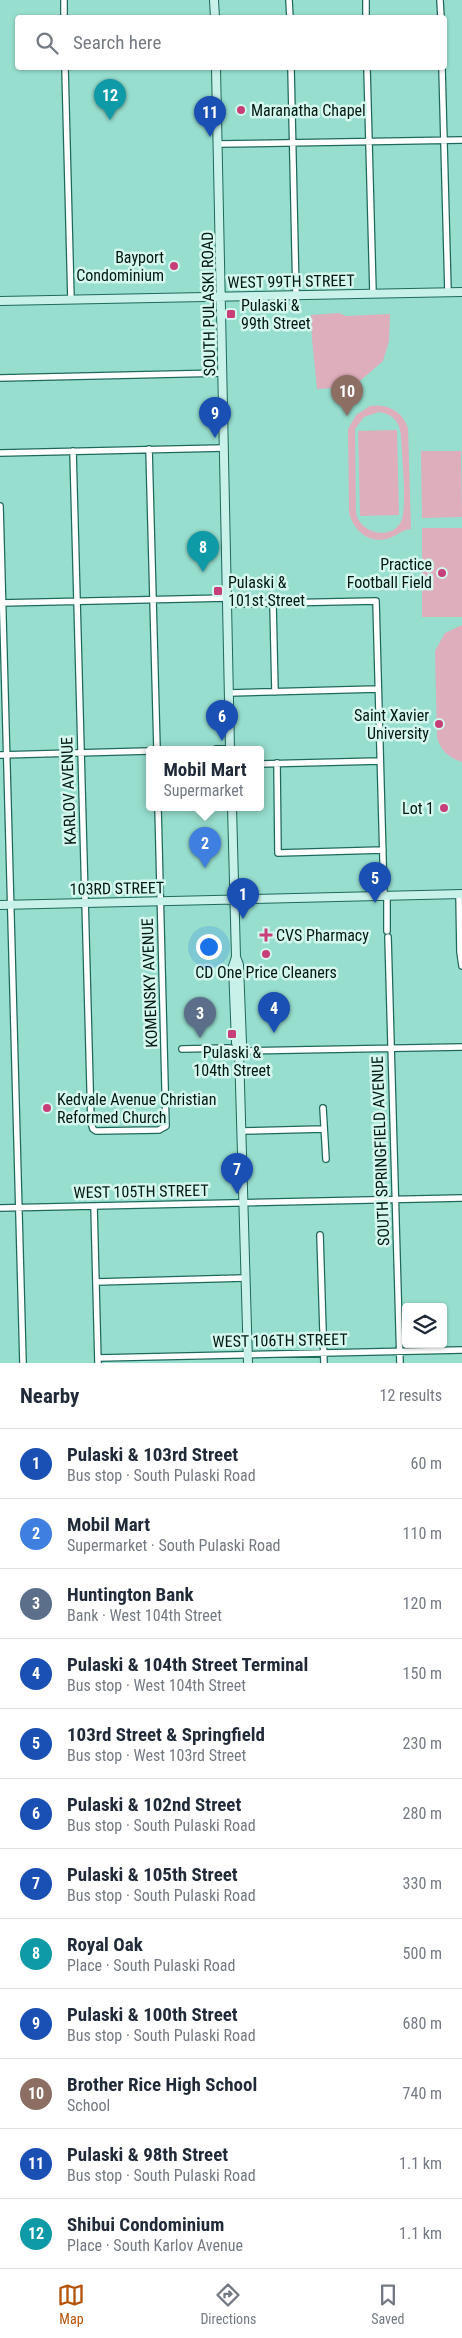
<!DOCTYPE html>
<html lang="en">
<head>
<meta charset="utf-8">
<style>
  :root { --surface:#fff; --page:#f2f2f3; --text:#1f2937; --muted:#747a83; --line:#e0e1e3; --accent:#b45309 }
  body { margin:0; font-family:"Roboto Condensed",sans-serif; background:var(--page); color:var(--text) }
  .controls { position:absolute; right:15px; bottom:15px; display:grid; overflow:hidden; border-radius:5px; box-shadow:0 1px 4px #0004 }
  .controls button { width:45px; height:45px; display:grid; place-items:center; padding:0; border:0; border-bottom:1px solid var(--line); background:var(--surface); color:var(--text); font:25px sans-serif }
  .you { position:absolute; left:208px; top:946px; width:18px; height:18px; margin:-12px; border:4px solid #fff; border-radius:50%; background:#1a73e8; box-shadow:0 0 0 8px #1a73e833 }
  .badge { display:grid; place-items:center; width:32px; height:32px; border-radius:50%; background:var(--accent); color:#fff; font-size:16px; font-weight:700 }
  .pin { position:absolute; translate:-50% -41px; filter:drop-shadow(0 1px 2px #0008) }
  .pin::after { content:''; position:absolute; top:26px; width:18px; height:15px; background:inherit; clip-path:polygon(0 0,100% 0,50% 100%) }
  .popup { position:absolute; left:146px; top:746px; width:118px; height:65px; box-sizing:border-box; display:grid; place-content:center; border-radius:5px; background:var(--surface); filter:drop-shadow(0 1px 4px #0005); font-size:16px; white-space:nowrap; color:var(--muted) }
  .popup b { font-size:19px; color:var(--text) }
  .popup::after { content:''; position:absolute; left:50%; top:100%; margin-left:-10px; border:10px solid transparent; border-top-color:var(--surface) }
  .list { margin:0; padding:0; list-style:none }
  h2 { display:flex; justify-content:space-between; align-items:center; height:65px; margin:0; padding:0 20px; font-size:21px }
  h2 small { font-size:16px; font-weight:400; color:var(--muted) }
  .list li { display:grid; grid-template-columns:32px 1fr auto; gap:15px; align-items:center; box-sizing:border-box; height:70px; padding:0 20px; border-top:1px solid var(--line) }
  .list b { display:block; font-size:19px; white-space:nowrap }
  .list p { margin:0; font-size:16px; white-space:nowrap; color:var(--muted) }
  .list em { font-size:16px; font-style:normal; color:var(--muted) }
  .icon { flex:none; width:28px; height:28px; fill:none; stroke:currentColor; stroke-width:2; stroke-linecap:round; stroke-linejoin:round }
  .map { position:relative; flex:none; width:462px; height:1363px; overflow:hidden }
  .search { position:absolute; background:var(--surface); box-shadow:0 1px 4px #0004; left:15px; right:15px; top:15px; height:55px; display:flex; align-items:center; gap:12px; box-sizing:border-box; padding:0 18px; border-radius:5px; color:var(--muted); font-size:19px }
  .sheet { height:905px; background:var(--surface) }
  nav { display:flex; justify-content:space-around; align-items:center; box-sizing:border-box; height:70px; border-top:1px solid var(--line); background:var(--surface); font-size:14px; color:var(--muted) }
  nav a { display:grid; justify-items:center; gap:2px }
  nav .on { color:var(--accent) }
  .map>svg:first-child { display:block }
  .green { fill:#dfaebd; fill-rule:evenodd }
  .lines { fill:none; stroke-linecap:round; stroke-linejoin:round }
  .street-casing { stroke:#1f695c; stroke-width:8 }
  .secondary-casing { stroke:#1f695c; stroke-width:10 }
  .street { stroke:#fff; stroke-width:5.5 }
  .secondary { stroke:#c7f1e9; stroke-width:8 }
  .poi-dot { fill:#c73e78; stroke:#d4f7ee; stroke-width:2 }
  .labels { text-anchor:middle; stroke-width:5; stroke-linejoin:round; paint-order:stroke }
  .poi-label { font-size:16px; fill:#001712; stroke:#d4f7ee; text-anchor:start }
  .street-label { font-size:16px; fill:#001712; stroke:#d4f7ee }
</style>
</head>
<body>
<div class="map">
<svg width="462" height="1363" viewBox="0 0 462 1363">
  <rect width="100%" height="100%" fill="#97dece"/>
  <path class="green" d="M339 313 346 316 390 314 389 341 383 361 353 387 317 389 312 339 311 315Z
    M370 406C387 403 404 412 408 429L411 529C401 530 398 535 390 538 370 545 353 531 349 512L348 429 356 415ZM379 412C393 414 400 422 401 436 402 460 406 491 403 515 399 542 359 536 356 512L355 429 364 417Z
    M397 430 399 515 360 516 358 431Z
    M421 451H461L462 517 422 518Z
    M422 528H462V617H422Z
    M462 625V762C449 758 440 750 437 737L435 651 445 633Z"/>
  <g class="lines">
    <defs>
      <path id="street" d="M64 0V18
        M289 0 290 18
        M366 0V18
        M440 0 441 18
        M65 68 71 300
        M291 68 296 295
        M367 68 373 293
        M442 68 448 292
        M218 144 462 140
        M0 378 223 373
        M149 449 157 749
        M73 451 91 1123 93 1129 96 1131 159 1130 166 1126 158 807
        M0 453 224 448
        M0 506 23 1363
        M0 603 227 598
        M227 604 376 601 384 896
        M273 604 275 692
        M229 693 378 689
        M216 749H230
        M0 755 150 751
        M277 763 278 853 383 850
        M260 764 380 761
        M459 894 460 952 462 966
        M387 896V931
        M388 937 400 1363
        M182 1049 229 1048 247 1051 462 1047
        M323 1108 326 1159
        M241 1131 324 1129
        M94 1206 98 1363
        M0 1208 462 1198
        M320 1235 324 1363
        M96 1282 245 1278
        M98 1358 462 1350"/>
      <path id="secondary" d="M214 0 215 18
        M216 68 230 749
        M0 301 462 292
        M232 807 236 957 233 966 236 1043 239 1050
        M0 905 462 894
        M236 957 239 965 242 1043 239 1050 248 1363"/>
    </defs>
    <use href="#street" class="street-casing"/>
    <use href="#secondary" class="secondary-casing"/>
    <use href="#street" class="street"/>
    <use href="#secondary" class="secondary"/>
  </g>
  <g class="poi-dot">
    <circle cx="241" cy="110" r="5"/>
    <circle cx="174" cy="266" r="5"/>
    <rect x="226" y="309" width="10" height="10" rx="2.5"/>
    <circle cx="442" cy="573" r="5"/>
    <rect x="213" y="586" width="10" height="10" rx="2.5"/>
    <circle cx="439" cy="724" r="5"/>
    <circle cx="444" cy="808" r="5"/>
    <path d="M263.5 927.5h5v5h5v5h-5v5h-5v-5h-5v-5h5z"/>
    <circle cx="266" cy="954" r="5"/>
    <rect x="227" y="1029" width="10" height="10" rx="2.5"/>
    <circle cx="47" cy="1108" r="5"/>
  </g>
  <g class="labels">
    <g class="poi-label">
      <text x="251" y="116">Maranatha Chapel</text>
      <text x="164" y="263" text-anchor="end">Bayport<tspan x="164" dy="18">Condominium</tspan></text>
      <text x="241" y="311">Pulaski &amp;<tspan x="241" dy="18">99th Street</tspan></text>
      <text x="432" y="570" text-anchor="end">Practice<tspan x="432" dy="18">Football Field</tspan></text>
      <text x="228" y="588">Pulaski &amp;<tspan x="228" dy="18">101st Street</tspan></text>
      <text x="429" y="721" text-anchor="end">Saint Xavier<tspan x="429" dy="18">University</tspan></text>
      <text x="434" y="814" text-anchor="end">Lot 1</text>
      <text x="276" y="941">CVS Pharmacy</text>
      <text x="266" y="978" text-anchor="middle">CD One Price Cleaners</text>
      <text x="232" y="1058" text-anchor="middle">Pulaski &amp;<tspan x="232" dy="18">104th Street</tspan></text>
      <text x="57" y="1105">Kedvale Avenue Christian<tspan x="57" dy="18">Reformed Church</tspan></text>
    </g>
    <g class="street-label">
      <text transform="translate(291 281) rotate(-1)" y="6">WEST 99TH STREET</text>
      <text transform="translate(208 304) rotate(-91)" y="6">SOUTH PULASKI ROAD</text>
      <text transform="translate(68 791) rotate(-92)" y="6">KARLOV AVENUE</text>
      <text transform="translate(117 888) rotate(-1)" y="6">103RD STREET</text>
      <text transform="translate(149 983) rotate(-92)" y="6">KOMENSKY AVENUE</text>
      <text transform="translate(380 1151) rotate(-92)" y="6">SOUTH SPRINGFIELD AVENUE</text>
      <text transform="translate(141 1191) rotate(-1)" y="6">WEST 105TH STREET</text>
      <text transform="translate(280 1340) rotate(-1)" y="6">WEST 106TH STREET</text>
    </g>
  </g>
</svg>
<div class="controls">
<button><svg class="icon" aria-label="layers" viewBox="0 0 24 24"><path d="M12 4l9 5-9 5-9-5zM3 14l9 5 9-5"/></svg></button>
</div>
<div class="you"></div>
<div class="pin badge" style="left:243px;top:919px;background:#1a4fb4">1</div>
<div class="pin badge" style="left:205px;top:868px;background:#3f7fe0">2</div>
<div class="popup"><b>Mobil Mart</b>Supermarket</div>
<div class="pin badge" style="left:200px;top:1038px;background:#5c6f8a">3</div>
<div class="pin badge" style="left:274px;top:1033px;background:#1a4fb4">4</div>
<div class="pin badge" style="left:375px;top:903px;background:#1a4fb4">5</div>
<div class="pin badge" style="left:222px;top:741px;background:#1a4fb4">6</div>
<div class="pin badge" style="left:237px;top:1194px;background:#1a4fb4">7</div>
<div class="pin badge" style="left:203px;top:572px;background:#0f9aa8">8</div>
<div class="pin badge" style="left:215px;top:438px;background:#1a4fb4">9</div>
<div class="pin badge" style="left:347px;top:416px;background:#8d6e63">10</div>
<div class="pin badge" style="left:210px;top:137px;background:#1a4fb4">11</div>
<div class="pin badge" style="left:110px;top:120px;background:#0f9aa8">12</div>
<div class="search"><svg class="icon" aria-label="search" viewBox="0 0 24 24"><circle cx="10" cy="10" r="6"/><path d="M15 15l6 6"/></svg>Search here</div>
</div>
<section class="sheet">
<h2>Nearby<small>12 results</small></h2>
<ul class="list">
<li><span class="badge" style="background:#1a4fb4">1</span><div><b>Pulaski &amp; 103rd Street</b><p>Bus stop · South Pulaski Road</p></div><em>60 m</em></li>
<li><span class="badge" style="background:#3f7fe0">2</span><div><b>Mobil Mart</b><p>Supermarket · South Pulaski Road</p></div><em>110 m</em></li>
<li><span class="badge" style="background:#5c6f8a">3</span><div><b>Huntington Bank</b><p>Bank · West 104th Street</p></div><em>120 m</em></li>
<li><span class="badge" style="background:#1a4fb4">4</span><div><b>Pulaski &amp; 104th Street Terminal</b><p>Bus stop · West 104th Street</p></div><em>150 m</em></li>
<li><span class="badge" style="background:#1a4fb4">5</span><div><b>103rd Street &amp; Springfield</b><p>Bus stop · West 103rd Street</p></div><em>230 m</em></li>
<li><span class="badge" style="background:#1a4fb4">6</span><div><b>Pulaski &amp; 102nd Street</b><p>Bus stop · South Pulaski Road</p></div><em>280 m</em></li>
<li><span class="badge" style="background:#1a4fb4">7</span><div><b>Pulaski &amp; 105th Street</b><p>Bus stop · South Pulaski Road</p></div><em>330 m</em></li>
<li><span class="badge" style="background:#0f9aa8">8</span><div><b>Royal Oak</b><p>Place · South Pulaski Road</p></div><em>500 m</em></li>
<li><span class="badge" style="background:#1a4fb4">9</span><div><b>Pulaski &amp; 100th Street</b><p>Bus stop · South Pulaski Road</p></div><em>680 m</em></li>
<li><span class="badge" style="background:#8d6e63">10</span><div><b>Brother Rice High School</b><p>School</p></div><em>740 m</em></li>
<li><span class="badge" style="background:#1a4fb4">11</span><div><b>Pulaski &amp; 98th Street</b><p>Bus stop · South Pulaski Road</p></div><em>1.1 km</em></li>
<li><span class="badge" style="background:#0f9aa8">12</span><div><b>Shibui Condominium</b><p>Place · South Karlov Avenue</p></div><em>1.1 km</em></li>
</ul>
</section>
<nav>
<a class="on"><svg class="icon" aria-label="map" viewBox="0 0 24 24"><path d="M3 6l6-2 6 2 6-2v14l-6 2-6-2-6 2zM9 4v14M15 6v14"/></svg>Map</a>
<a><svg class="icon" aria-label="directions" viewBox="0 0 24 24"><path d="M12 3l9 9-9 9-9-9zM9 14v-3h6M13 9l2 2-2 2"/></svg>Directions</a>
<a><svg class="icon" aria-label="saved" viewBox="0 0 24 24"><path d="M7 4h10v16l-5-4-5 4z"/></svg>Saved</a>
</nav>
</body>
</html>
